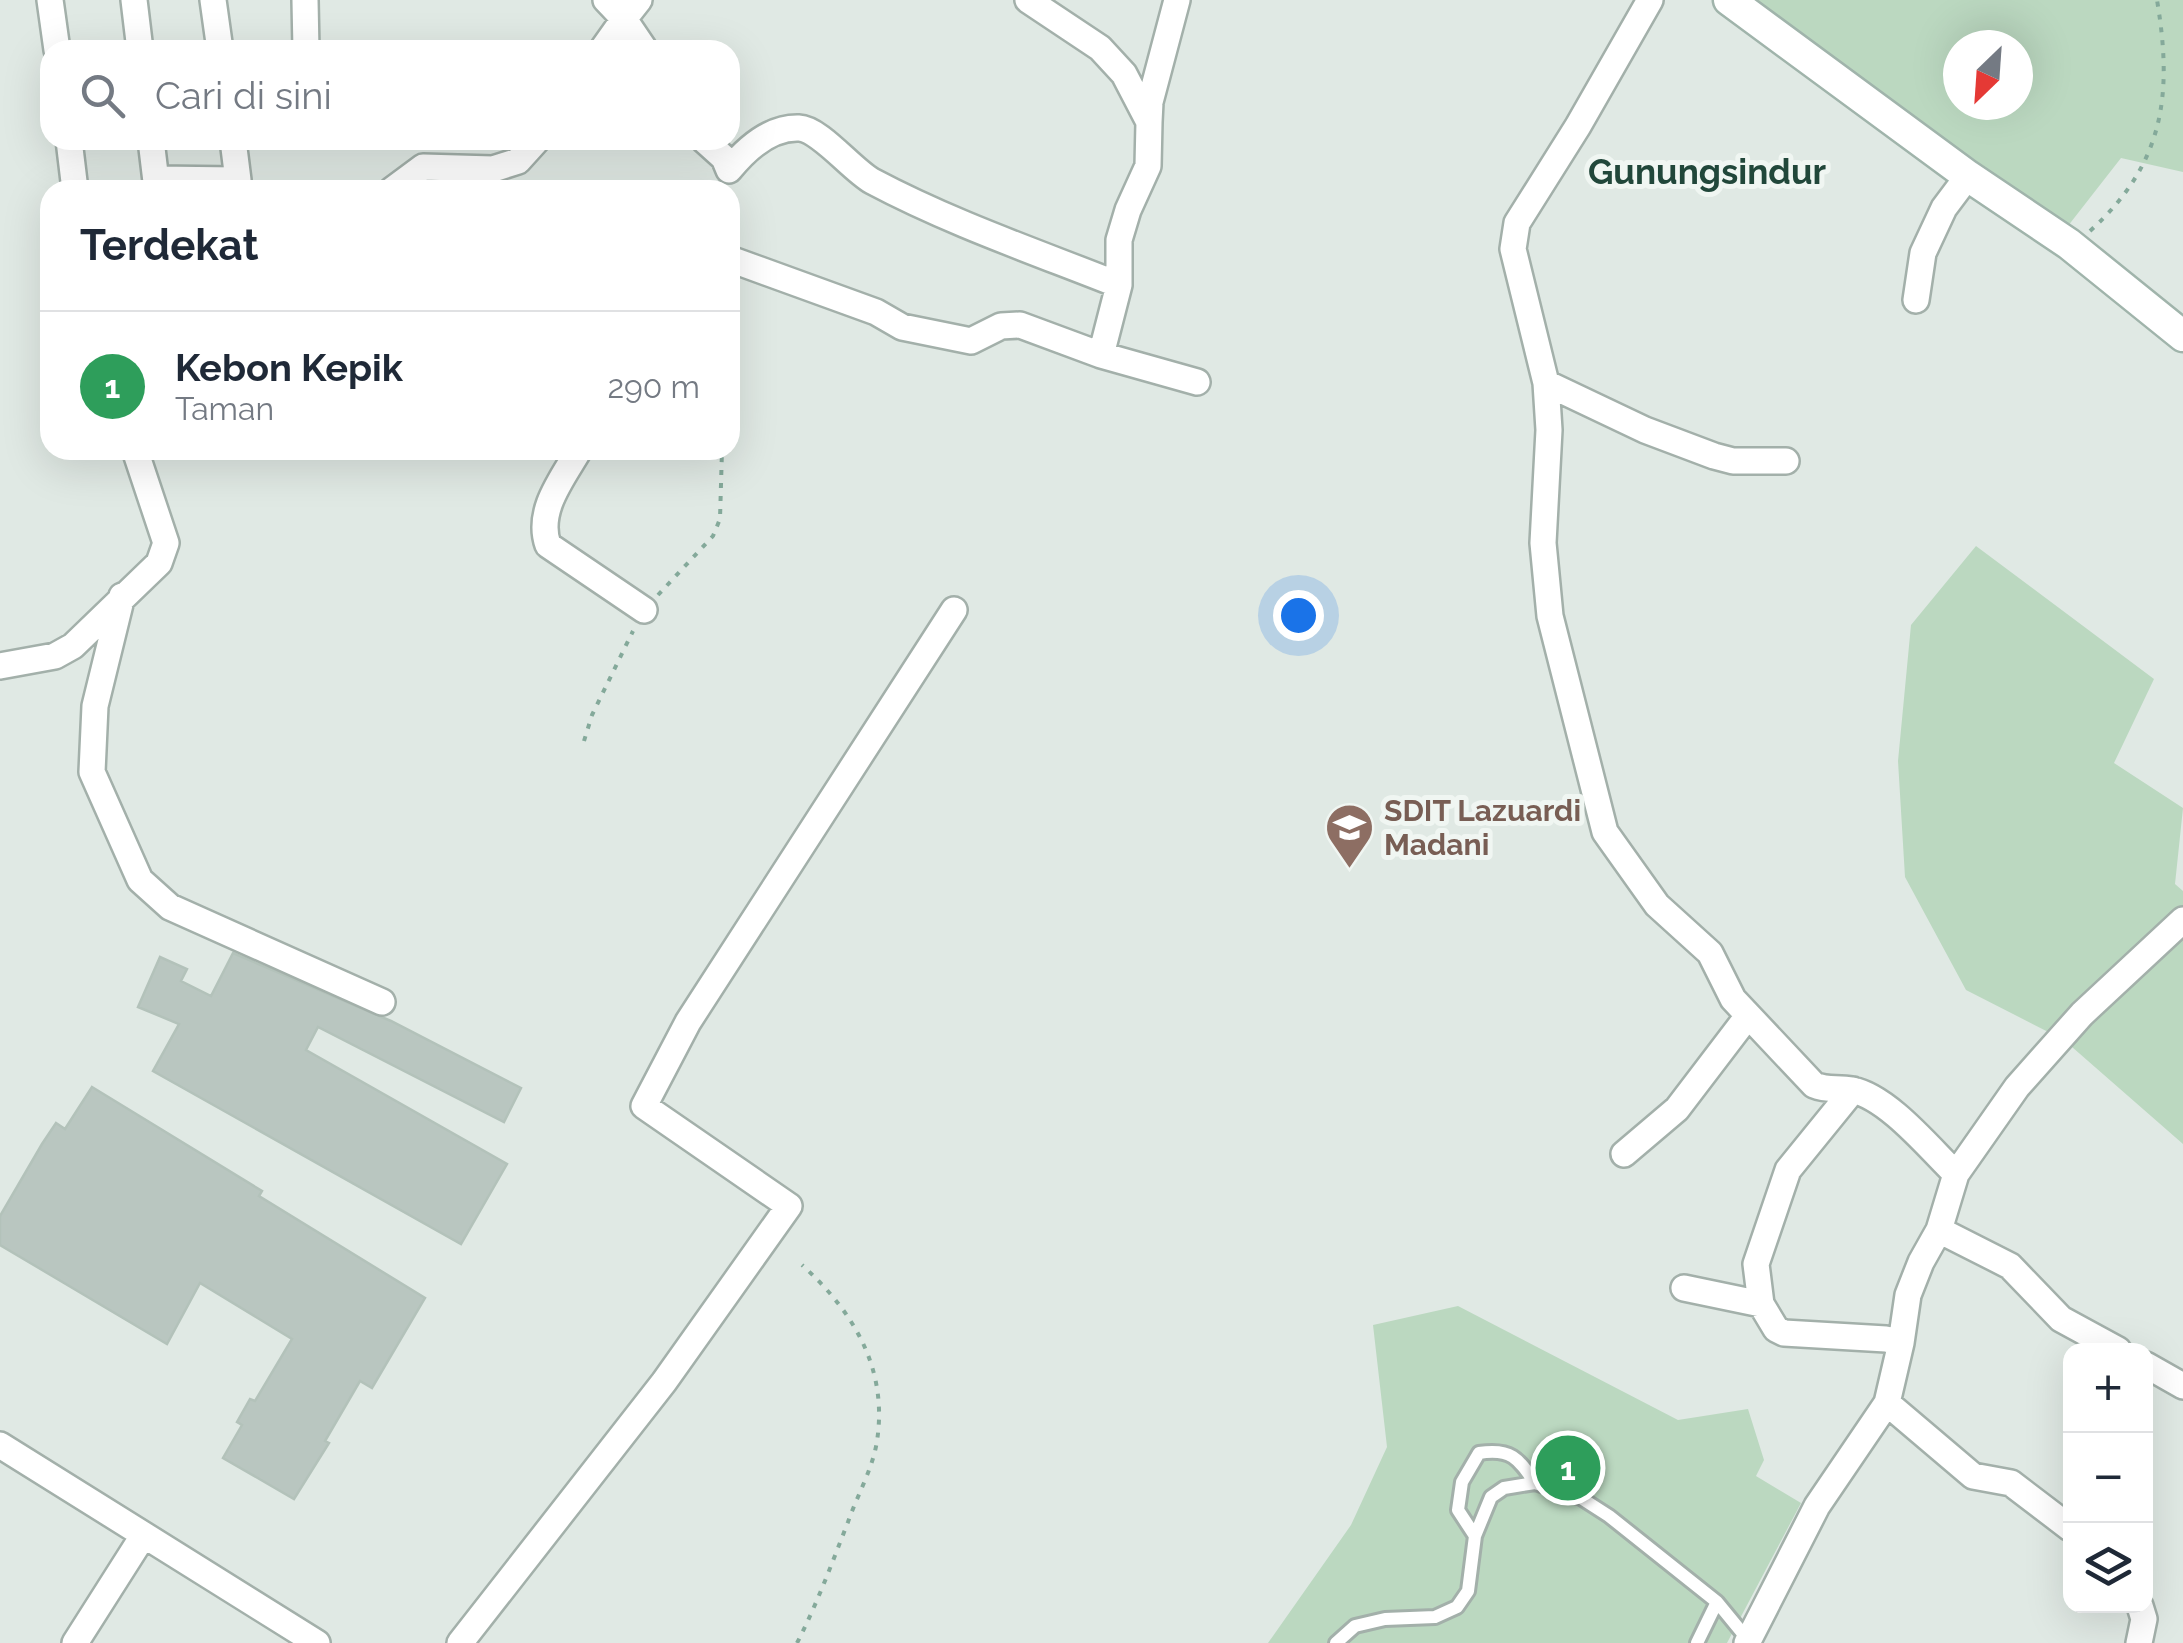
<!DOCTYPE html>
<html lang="id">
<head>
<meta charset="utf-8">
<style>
  :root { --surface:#fff; --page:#f2f2f3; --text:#1f2937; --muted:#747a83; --line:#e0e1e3; --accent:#774c4b }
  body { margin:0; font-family:Raleway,sans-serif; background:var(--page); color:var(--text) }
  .controls { position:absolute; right:30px; bottom:30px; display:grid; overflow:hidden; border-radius:20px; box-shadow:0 10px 40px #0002 }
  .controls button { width:90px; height:90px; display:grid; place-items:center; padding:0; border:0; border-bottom:2px solid var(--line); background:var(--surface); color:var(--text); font:50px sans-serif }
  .compass { position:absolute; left:1943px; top:30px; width:90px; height:90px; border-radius:50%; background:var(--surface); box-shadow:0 10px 40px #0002; rotate:205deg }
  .you { position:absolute; left:1298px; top:615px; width:35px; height:35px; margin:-25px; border:8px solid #fff; border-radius:50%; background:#1a73e8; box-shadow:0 0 0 15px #1a73e833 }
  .badge { display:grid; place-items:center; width:65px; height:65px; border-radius:50%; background:var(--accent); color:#fff; font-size:32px; font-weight:700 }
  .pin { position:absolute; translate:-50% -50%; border:5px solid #fff; box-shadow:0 2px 10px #0006 }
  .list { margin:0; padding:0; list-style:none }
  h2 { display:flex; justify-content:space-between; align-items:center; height:130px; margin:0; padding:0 40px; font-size:42px }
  h2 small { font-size:32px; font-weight:400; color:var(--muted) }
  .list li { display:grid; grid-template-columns:65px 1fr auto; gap:30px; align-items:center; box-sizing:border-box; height:150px; padding:0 40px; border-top:2px solid var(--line) }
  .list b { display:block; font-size:38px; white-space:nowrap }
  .list p { margin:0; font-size:32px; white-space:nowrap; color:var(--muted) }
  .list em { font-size:32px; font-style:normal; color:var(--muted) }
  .icon { flex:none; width:55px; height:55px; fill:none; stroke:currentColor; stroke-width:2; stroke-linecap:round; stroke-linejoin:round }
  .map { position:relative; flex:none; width:2183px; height:1643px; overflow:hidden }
  .search { position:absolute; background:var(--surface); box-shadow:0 10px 40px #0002; left:40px; top:40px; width:700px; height:110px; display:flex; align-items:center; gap:25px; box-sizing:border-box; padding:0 35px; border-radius:30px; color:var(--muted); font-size:38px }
  .panel { position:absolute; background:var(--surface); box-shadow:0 10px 40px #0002; left:40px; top:180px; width:700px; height:280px; border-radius:30px }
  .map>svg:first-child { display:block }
  .green { fill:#bbd8c0; fill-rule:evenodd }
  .building { fill:#b9c6c0; stroke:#b3c2ba; stroke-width:2.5 }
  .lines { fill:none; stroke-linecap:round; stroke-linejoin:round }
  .service-casing { stroke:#a3b0aa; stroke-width:18 }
  .minor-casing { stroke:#a3b0aa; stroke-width:30 }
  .secondary-casing { stroke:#a0b4ab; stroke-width:35 }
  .path { stroke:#84a99a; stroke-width:4; stroke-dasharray:5 8; stroke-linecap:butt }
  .service { stroke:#fff; stroke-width:12 }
  .minor { stroke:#fff; stroke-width:25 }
  .secondary { stroke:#fff; stroke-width:30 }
  .labels { text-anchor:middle; stroke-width:10; stroke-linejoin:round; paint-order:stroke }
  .education-label { font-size:30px; font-weight:bold; fill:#785e54; stroke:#f0f6f2; text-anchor:start }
  .quarter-label { font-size:35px; font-weight:bold; fill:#21473a; stroke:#f0f6f2 }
</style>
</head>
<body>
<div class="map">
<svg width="2183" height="1643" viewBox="0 0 2183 1643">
  <rect width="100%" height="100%" fill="#e0e9e4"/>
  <path class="green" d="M1736 0H2183V172L2121 158 2057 240ZM1958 45H2018V105H1958Z
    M1976 546 2154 679 2114 763 2183 808 2175 884 2183 891V1144L2064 1040 1966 990 1905 877 1898 761 1911 625Z
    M1458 1306 1678 1420 1748 1409 1764 1460 1756 1476 1801 1503 1727 1643H1268L1351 1525 1387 1447 1373 1325Z"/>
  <path class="building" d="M233 953 391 1021 521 1088 504 1122 318 1027 306 1050 507 1164 461 1244 153 1071 179 1024 138 1007 160 957 187 969 181 981 211 996Z
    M92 1087 262 1191 259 1196 425 1298 372 1388 360 1381 325 1441 329 1443 294 1499 223 1458 242 1425 237 1422 250 1399 255 1401 292 1339 200 1283 167 1344 0 1245V1216L42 1144 56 1123 65 1129Z"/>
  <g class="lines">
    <defs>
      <path id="service" d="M1475 1536 1458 1510 1462 1482 1479 1453C1511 1448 1518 1458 1535 1483
        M1336 1643 1355 1626 1385 1619 1435 1617 1457 1607 1468 1591 1475 1536 1491 1497 1504 1488 1535 1483 1581 1498 1609 1516 1717 1602 1749 1641
        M1697 1643 1717 1602"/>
      <path id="minor" d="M50 0 57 50
        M134 0 140 50
        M213 0 220 50
        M305 0 306 50
        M639 0 624 19 645 50
        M1028 0 1100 48 1124 74 1149 122 1148 166 1128 210 1119 240V285
        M1650 0 1578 126 1517 223 1513 249 1546 383 1549 430 1543 543 1550 616 1605 832 1657 905 1710 953 1733 999 1814 1085C1828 1091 1838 1087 1852 1090 1888 1097 1930 1149 1956 1174
        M602 50 624 19 606 0
        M1149 122 1150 102 1177 0
        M69 140 75 190
        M151 140 157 190
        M704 140 724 158 729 170C746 149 770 127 799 128 820 129 851 169 872 181 951 223 1036 252 1119 285L1101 355 1197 382
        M156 179 238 180 233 140
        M392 190 423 167 493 169 518 161 537 140
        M730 259 876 312 902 327 971 341 1001 326 1020 325 1101 355
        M1916 300 1923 253 1944 208 1968 176
        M1546 383 1645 430 1714 456 1733 461H1786
        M579 450C562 479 536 511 548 545L644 610
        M122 596 95 706 92 772 140 880 170 907 382 1002
        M0 666 55 656 73 646 159 563 166 543 135 450
        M1853 1090 1788 1170 1756 1264 1761 1304 1776 1329 1784 1333 1886 1339 1901 1343
        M1624 1154 1677 1109 1741 1025 1750 1018
        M1939 1230 2010 1266 2061 1319 2118 1350
        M1684 1288 1761 1304
        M2146 1365 2183 1386
        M1887 1403 1973 1476 2011 1483 2070 1528
        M0 1445 317 1643
        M75 1643 143 1536
        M460 1643 664 1382 789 1206 644 1106 688 1022 954 610
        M1747 1643 1817 1506 1887 1403 1901 1343 1908 1295 1921 1262 1939 1230 1956 1174 2017 1087 2082 1014 2183 920
        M2139 1643 2144 1619 2140 1606"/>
      <path id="secondary" d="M1729 0 1968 176 2069 244 2183 336"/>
    </defs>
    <use href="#service" class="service-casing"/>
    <use href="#minor" class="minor-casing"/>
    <use href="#secondary" class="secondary-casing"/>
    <path class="path" d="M2090 231C2164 164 2173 95 2157 0
      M658 595 713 536 720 519 722 450
      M584 741 592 715 633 631
      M797 1643C817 1604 832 1563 848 1522 857 1496 873 1468 877 1441 888 1369 854 1312 802 1265"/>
    <use href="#service" class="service"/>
    <use href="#minor" class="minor"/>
    <use href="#secondary" class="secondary"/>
  </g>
  <defs>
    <symbol id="school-pin" viewBox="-11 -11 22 30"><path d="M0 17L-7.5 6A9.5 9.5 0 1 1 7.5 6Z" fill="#8d6e63" stroke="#f0f6f2"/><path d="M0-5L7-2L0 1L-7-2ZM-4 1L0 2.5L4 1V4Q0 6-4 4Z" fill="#fff"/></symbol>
  </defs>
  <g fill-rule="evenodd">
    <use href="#school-pin" x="1322" y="800" width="55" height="75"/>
  </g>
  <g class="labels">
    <g class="education-label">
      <text x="1384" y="821">SDIT Lazuardi<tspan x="1384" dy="34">Madani</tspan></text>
    </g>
    <g class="quarter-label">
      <text x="1707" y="184">Gunungsindur</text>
    </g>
  </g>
</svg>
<div class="controls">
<button>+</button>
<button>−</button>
<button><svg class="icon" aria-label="layers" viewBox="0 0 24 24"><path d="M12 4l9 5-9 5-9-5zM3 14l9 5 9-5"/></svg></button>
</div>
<svg class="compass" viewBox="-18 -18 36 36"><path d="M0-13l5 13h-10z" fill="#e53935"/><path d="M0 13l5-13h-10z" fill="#747a83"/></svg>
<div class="you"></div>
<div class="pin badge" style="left:1568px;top:1468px;background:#2e9e5b">1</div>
<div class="search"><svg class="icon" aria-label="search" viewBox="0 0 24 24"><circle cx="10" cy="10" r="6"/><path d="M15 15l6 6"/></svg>Cari di sini</div>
<section class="panel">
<h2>Terdekat<small></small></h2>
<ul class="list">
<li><span class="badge" style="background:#2e9e5b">1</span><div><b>Kebon Kepik</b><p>Taman</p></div><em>290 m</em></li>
</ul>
</section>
</div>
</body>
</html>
